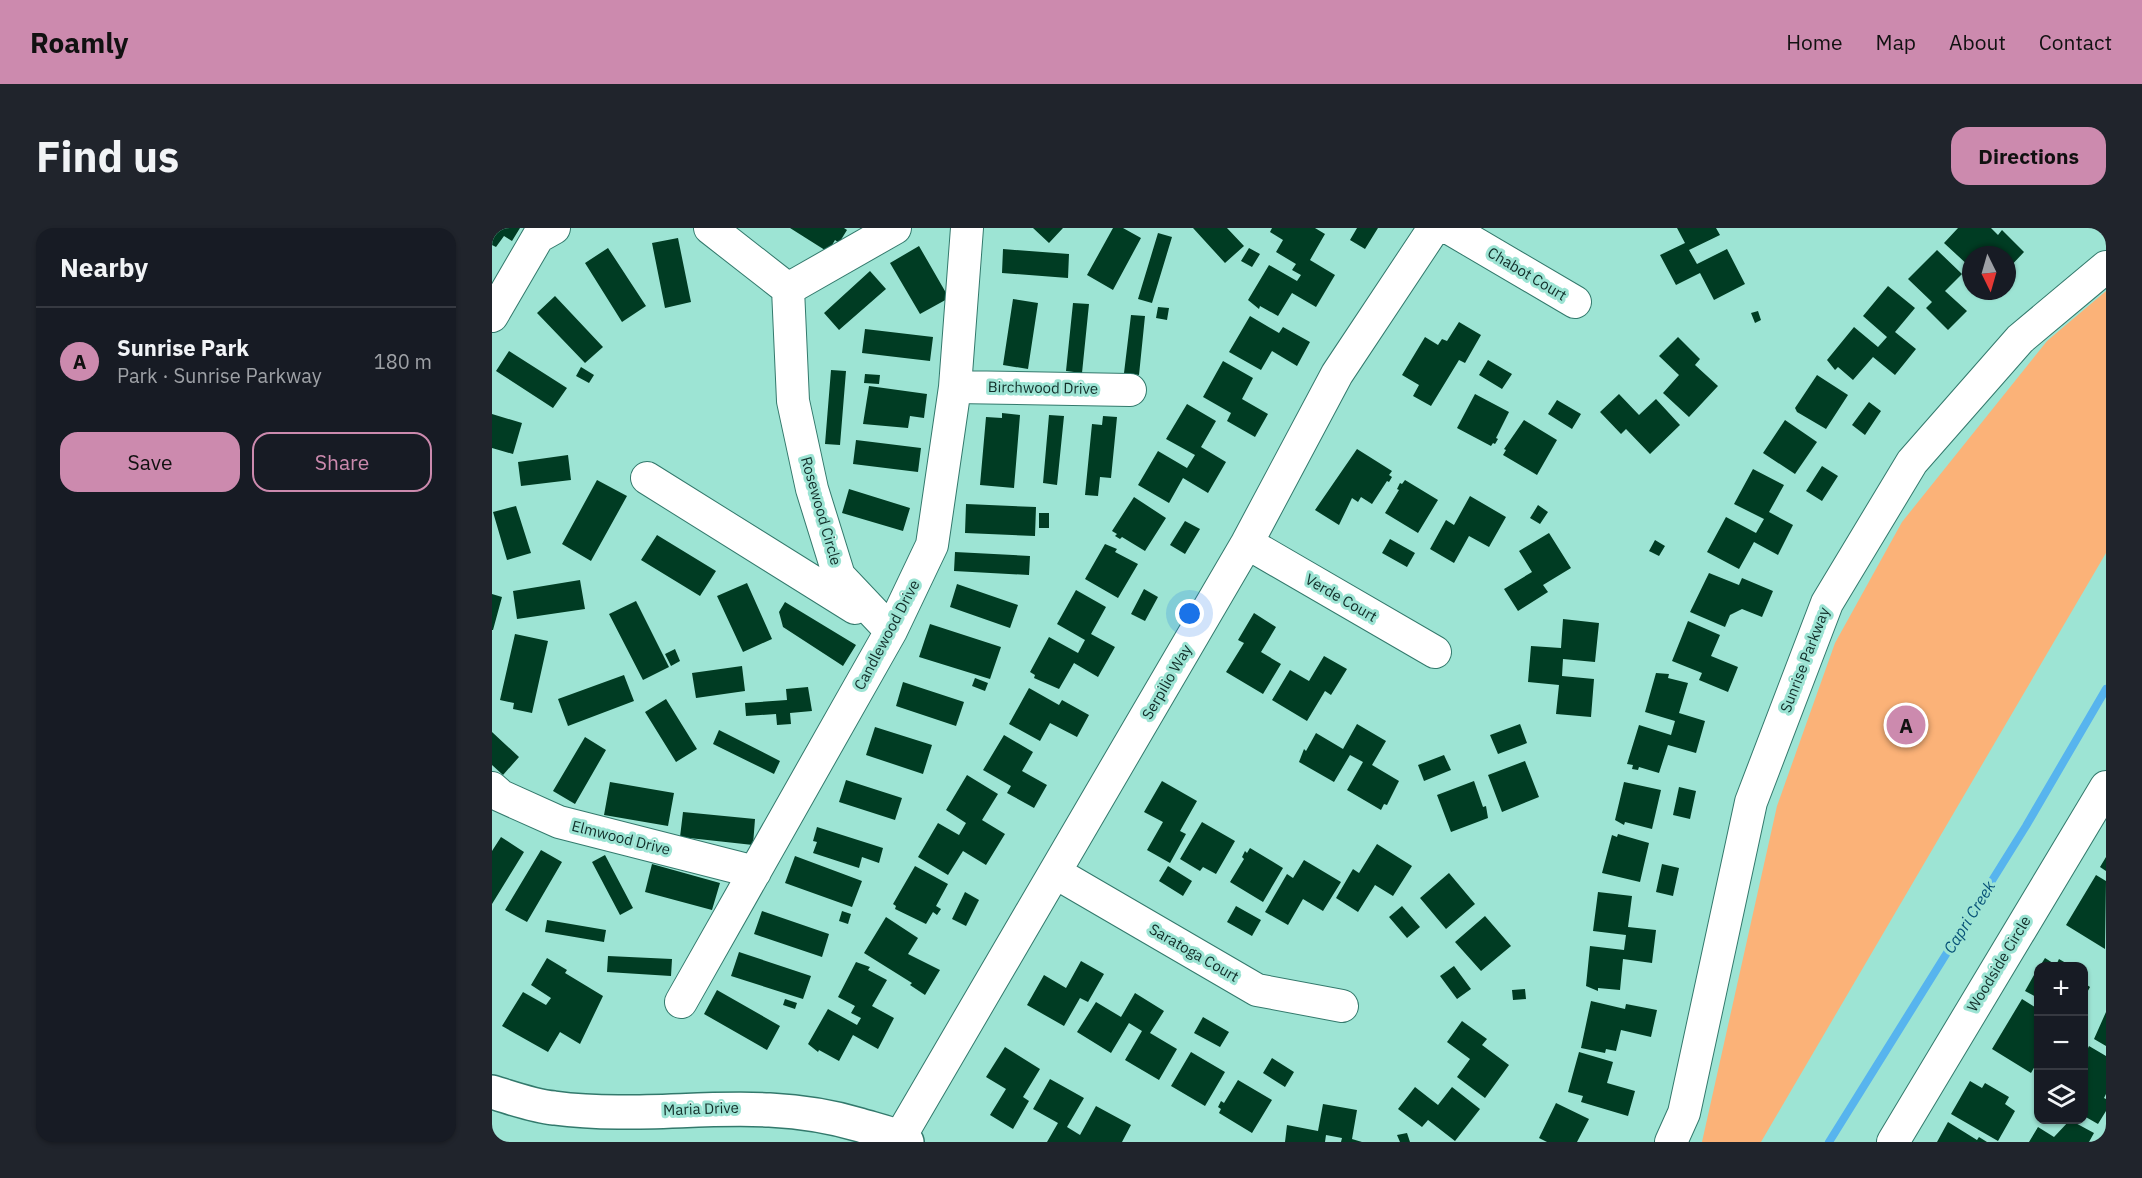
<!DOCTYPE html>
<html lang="en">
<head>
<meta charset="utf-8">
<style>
  :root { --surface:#171b24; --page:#20242c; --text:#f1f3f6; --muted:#9ea1a6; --line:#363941; --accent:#cc8aae }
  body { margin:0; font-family:"IBM Plex Sans",sans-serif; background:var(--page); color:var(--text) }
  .controls { position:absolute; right:18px; bottom:18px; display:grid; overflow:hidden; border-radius:12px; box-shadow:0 2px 4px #0004 }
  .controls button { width:54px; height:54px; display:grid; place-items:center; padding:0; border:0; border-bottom:2px solid var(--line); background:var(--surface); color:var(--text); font:30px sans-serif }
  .compass { position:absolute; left:1470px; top:18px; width:54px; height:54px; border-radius:50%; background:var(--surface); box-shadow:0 2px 4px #0004; rotate:175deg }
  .you { position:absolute; left:698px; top:386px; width:21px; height:21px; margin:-15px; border:4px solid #fff; border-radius:50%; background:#1a73e8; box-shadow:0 0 0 9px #1a73e833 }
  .badge { display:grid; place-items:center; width:39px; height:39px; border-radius:50%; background:var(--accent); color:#111; font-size:20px; font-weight:700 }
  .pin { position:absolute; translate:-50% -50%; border:3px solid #fff; box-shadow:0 2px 6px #0006 }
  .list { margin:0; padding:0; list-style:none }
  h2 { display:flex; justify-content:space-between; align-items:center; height:78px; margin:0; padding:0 24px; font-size:26px }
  h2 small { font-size:20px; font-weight:400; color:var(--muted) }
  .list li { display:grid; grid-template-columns:39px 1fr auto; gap:18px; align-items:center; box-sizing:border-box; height:108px; padding:0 24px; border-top:2px solid var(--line) }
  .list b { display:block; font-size:22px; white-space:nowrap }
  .list p { margin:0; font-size:20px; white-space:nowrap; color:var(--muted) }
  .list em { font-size:20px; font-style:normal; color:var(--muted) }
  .actions { display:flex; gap:12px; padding:18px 24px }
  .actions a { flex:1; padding:14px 0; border:2px solid var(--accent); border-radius:18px; text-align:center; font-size:21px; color:var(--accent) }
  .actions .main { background:var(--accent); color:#111 }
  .icon { flex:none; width:33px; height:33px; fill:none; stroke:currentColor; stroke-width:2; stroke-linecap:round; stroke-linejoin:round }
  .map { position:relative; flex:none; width:1614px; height:914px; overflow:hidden; border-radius:18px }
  header { display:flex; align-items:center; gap:36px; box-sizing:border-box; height:84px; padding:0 30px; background:var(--accent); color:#111 }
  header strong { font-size:28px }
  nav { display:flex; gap:33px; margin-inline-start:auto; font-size:21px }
  .intro { display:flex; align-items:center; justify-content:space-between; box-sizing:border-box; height:144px; padding:0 36px }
  h1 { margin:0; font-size:42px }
  .button { padding:15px 27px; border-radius:18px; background:var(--accent); color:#111; font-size:21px; font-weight:700 }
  main { display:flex; gap:36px; padding:0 36px }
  aside { flex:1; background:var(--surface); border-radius:18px; box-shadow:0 2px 4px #0004 }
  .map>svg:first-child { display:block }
  .green { fill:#fbb278 }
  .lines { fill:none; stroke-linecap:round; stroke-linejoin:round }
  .stream { stroke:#57b4ee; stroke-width:8 }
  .building { fill:#003c23 }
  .street-casing { stroke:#33796c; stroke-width:34 }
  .secondary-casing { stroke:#33796c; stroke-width:36 }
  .street { stroke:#fff; stroke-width:32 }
  .secondary { stroke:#fff; stroke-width:33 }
  .labels { text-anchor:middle; stroke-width:6; stroke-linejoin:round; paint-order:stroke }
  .street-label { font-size:15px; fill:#112e29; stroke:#9de4d4 }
  .water-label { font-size:16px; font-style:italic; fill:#075278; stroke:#9de4d4 }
</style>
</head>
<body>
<header>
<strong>Roamly</strong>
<nav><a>Home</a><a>Map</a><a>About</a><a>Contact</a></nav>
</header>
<div class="intro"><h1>Find us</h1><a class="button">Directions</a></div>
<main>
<aside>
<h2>Nearby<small></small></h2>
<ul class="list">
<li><span class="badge">A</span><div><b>Sunrise Park</b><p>Park · Sunrise Parkway</p></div><em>180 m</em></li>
</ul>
<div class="actions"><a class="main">Save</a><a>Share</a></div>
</aside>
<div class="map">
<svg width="1614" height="914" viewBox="0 0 1614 914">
  <rect width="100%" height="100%" fill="#9de4d4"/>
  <path class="green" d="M1614 63V325L1269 914H1210L1285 578 1343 415 1410 294 1555 113Z"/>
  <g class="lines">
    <path class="stream" d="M1337 914 1534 598 1614 461"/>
  </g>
  <path class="building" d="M0 0H28L20 13 12 8 4 19 0 17Z
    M298 0H352L355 2 347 15 343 12 336 24Z
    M541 0H571L557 15Z
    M621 0H631L649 10 621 62 595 47Z
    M701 0H735L752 18 733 35Z
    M780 0H823L833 6 818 32 843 47 824 79 800 65 786 88 768 78 767 81 756 72 777 37 805 53 809 47 800 42 804 36 784 24 791 12 778 4Z
    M865 0H886L873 21 858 12Z
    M1185 0H1224L1228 7 1197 22 1205 36 1235 21 1253 56 1222 72 1208 45 1184 57 1168 27 1193 15Z
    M1466 0H1499L1506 7 1510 2 1532 24 1515 42V27H1496L1492 23 1489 27H1479L1478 39 1452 15Z
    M666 5 680 9 660 75 646 71Z
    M186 10 199 74 173 80 160 15Z
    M427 18 457 70 428 86 398 35Z
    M116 20 154 78 130 94 93 35Z
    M757 20 768 26 760 39 749 33Z
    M511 21 577 26 576 50 510 45Z
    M1445 22 1470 46 1453 63 1475 83 1456 102 1434 80 1440 74 1416 51Z
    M378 43 394 61 347 102 332 85Z
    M1396 58 1423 80 1403 104 1424 121 1403 147 1381 129 1361 152 1346 139 1343 142 1335 132 1362 99 1386 119 1395 109 1371 88Z
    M63 68 111 119 93 135 45 85Z
    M521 71 546 75 536 141 511 137Z
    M581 75 597 76 590 145 574 143Z
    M666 79 677 80 675 92 664 90Z
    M1266 83 1269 92 1263 95 1259 85Z
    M639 87 653 88 647 147 632 145Z
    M758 88 787 105 791 99 818 114 805 138 780 123 769 142 737 124Z
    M967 94 989 107 973 135 967 132 939 178 921 168 927 157 910 147 933 109 946 117 950 111 955 113Z
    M373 101 441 109 438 133 370 125Z
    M1186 109 1208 131 1203 137 1226 158 1197 189 1171 165 1187 147 1167 128Z
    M17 123 75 160 61 180 4 143Z
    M996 132 1020 146 1010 161 987 147Z
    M731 133 761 150 750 171 776 186 763 209 735 193 739 185 711 169Z
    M89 139 102 147 97 155 84 148Z
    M339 142 354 143 348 217 333 216Z
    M373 146 388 147 387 156 372 155Z
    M1325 147 1356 167 1334 201 1305 184 1303 180Z
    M377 158 435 166 432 190 418 188 416 200 371 196Z
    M983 166 1017 184 1004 210 1006 211 1003 216 1001 215 999 218 965 200Z
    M1127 166 1147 187 1164 171 1188 197 1158 226 1134 201 1129 206 1108 184Z
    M1065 172 1089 186 1080 201 1056 186Z
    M1377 174 1389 183 1373 207 1360 197Z
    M695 176 724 193 709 219 734 234 716 265 691 250 677 275 646 257 666 223 695 240 703 227 674 211Z
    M510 185 528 187 522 260 488 257 494 189 510 190Z
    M0 186 30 195 21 226 0 220Z
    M557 187 572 188 565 257 551 255Z
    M611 188 625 189 619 250 608 249 606 268 593 267 600 196 610 197Z
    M1032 192 1065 212 1045 247 1011 227 1014 222 1012 221Z
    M1293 192 1325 214 1303 246 1271 225Z
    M364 212 429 220 426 244 361 236Z
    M865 221 900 243 897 247 900 249 897 254 895 253 880 276 869 269 866 274 860 270 847 297 823 282Z
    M76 227 79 252 29 258 26 234Z
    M1330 238 1346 248 1330 273 1314 263Z
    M1261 241 1292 257 1277 284 1301 297 1286 327 1262 314 1247 341 1215 324 1234 289 1264 305 1272 291 1242 276Z
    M105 252 135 268 99 333 70 316Z
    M913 252 946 272 926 305 893 285 907 262 905 261 908 255 910 256Z
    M357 261 418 280 411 303 350 285Z
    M978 268 1014 289 997 319 977 308 962 335 938 321 954 292 962 297Z
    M642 269 674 290 653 323 630 309 628 311 623 308 625 306 620 303Z
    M474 276 544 279 543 308 473 305Z
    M1046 277 1056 284 1048 296 1038 290Z
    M24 278 39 325 15 332 1 284Z
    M547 285H557V300H547Z
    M693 293 708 301 693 326 678 317Z
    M1057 305 1079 340 1051 357 1056 364 1026 383 1012 361 1040 344 1027 323Z
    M165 307 224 343 208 368 149 332Z
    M898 311 923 325 915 339 890 325Z
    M1163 312 1173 318 1167 328 1157 323Z
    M613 316 625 321 623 324 646 336 626 370 593 351Z
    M463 324 538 328 537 347 462 343Z
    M1217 345 1247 357 1250 350 1281 363 1270 389 1250 381 1238 387 1233 399 1198 384Z
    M88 352 93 381 25 391 21 363Z
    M255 355 280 411 251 424 225 368Z
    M465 356 526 377 518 400 458 379Z
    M652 361 666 369 653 393 639 386Z
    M584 362 614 379 599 406 623 419 606 449 582 435 567 461 542 450 543 447 538 444 557 409 586 425 593 412 565 396Z
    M0 366 10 369 1 402H0Z
    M144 373 177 439 151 452 117 386Z
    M293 374 364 417 351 438 291 399 287 384Z
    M762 385 784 399 769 424 789 436 771 466 734 444 752 415 746 412Z
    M1071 391 1107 395 1103 434 1071 431 1070 448 1102 451 1099 489 1064 486 1067 457 1036 454 1039 418 1069 420Z
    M1196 393 1228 407 1219 428 1246 439 1236 464 1207 452 1210 445 1180 433Z
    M438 396 509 419 498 451 427 429Z
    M23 406 56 413 40 485 21 481 22 475 8 472Z
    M183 421 188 433 179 438 173 426Z
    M832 428 855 441 839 467 833 463 815 493 780 472 798 442 817 453Z
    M250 438 253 463 204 470 200 445Z
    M1164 445 1177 446 1176 450 1196 455 1187 485 1213 493 1204 525 1176 517 1167 545 1147 539 1146 542 1140 541 1141 537 1135 536 1147 497 1179 507 1183 493 1153 484Z
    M132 447 142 473 76 498 66 471Z
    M483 450 496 455 493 463 480 458Z
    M411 454 472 474 464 498 404 478Z
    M316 459 320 483 298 485 299 496 285 497 284 486 254 488 253 475 295 472 294 461Z
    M537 460 567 477 570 472 597 487 585 509 558 495 548 513 517 496Z
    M174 471 205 521 184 534 153 484Z
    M865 496 894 513 880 537 907 553 895 577 892 576 889 582 855 562 871 534 858 527 842 554 807 534 812 521 814 523 824 505 851 521Z
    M1028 496 1035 515 1006 526 998 507Z
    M383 499 440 517 431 546 374 527Z
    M227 502 288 533 282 546 221 516Z
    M0 504 27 529 11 547 0 537Z
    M512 507 541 524 530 543 555 557 542 580 515 565 519 558 491 542Z
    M93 509 114 522 83 576 61 563Z
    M952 527 959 542 932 553 926 537Z
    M1033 533 1047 569 1010 584 996 547Z
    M475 547 506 566 490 592 513 606 494 637 471 623 456 647 426 629 446 595 467 607 474 595 454 582Z
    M354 552 410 570 403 592 347 574Z
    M670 553 705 573 688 603 694 606 678 635 655 622 671 594 652 584Z
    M982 553 991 579 994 578 996 590 959 604 945 567Z
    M118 554 182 565 176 598 112 587Z
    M1132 554 1169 562 1160 601 1133 594 1132 597 1123 592Z
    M1187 559 1204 563 1198 591 1181 587Z
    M191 584 263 591 261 617 188 609Z
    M710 594 743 613 724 646 711 639 708 643 688 631Z
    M325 599 391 620 387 635 370 629 367 640 321 625 325 614 321 613Z
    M1126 606 1157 615 1148 654 1110 645 1120 607 1125 609Z
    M9 609 32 624 0 676V623Z
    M885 616 920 638 901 668 883 657 866 684 844 670 861 641 867 645Z
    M758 620 791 640 771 674 738 654 752 631 750 629 753 623 755 625Z
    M49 622 70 634 35 694 13 682Z
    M113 627 141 680 128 687 100 634Z
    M303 628 370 653 360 679 293 655Z
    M1614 629V643L1608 639Z
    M812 632 849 654 831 683 811 671 796 697 773 684 795 646 801 650Z
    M160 636 228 655 220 682 153 664Z
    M1170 636 1187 640 1181 668 1164 664Z
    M423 638 456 656 444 678 449 681 445 687 441 684 434 696 403 681 404 678 401 676Z
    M676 638 700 653 691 668 667 653Z
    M957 645 983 676 954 701 928 670Z
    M1604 647 1614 653 1613 721 1574 697Z
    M473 664 487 672 474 698 460 691Z
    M1106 664 1140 668 1136 699 1164 702 1160 735 1131 731 1128 762 1106 760V763L1094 758 1098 718 1132 722 1134 707 1101 703Z
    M744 678 769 692 760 708 735 694Z
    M910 678 928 699 915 710 897 689Z
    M270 683 337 706 330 729 262 706Z
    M350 683 359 686 356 696 347 693Z
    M993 688 1019 718 989 743 963 714Z
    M394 689 426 710 416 726 448 742 433 767 418 757 420 755 372 725Z
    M55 692 114 702 112 714 53 704Z
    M247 724 319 748 311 771 239 748Z
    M116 728 180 731 179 748 115 744Z
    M55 730 75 742 73 745 111 768 88 816 68 804 56 824 10 798 31 764 54 777 59 770 39 757Z
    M1553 730 1564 737 1567 731 1579 738H1548Z
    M589 733 612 746 596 774 588 770 572 798 535 777 552 747 574 760Z
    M364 734 378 739 376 742 395 752 380 778 402 790 386 821 361 807 347 833 327 822 326 824 316 816 336 781 365 797 369 790 359 785 363 778 346 769Z
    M962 738 979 761 965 771 948 748Z
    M1546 740V770L1533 763Z
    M1592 755 1598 759 1592 770Z
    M1033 761 1034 771 1021 772 1020 762Z
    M225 762 288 798 275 822 212 786Z
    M643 765 672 783 658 805 685 821 667 852 633 832 650 803 637 795 619 825 585 804 604 774 629 789Z
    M293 771 305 775 303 781 291 777Z
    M1530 771 1546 781V839L1543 838 1539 845 1500 821Z
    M1099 773 1133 781 1134 776 1165 782 1159 809 1129 802 1124 823 1114 821 1113 825 1089 820Z
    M1614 784V818L1602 811Z
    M711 789 737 804 728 819 702 805Z
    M970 793 995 811 990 817 1017 837 993 870 965 849 978 831 955 814Z
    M1597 818 1614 828V866L1612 870 1614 871V883L1606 896 1592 888V828Z
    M513 819 548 841 531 869 537 873 521 901 498 887 514 861 494 849Z
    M699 824 733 844 713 878 679 858Z
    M1087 824 1121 834 1115 855 1143 863 1136 888 1089 874 1091 868 1076 864Z
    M780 830 802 844 793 859 771 845Z
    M558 851 592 870 575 899 588 907 604 878 639 897 630 914H555L566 895 541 881Z
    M746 852 780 872 760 905 727 885 729 881 726 879 729 873 732 875Z
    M1478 853 1490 860 1493 855 1517 869 1513 876 1523 883 1506 913 1459 886Z
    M923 859 946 877 960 859 988 881 963 913 936 892 930 899 906 881Z
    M1064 875 1097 891 1085 914H1055L1047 910Z
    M831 876 865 882 860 911 870 914H849L850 910 834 907 833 914H793L795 897 826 903Z
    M1578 892 1602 905 1597 914H1537L1546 899 1562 909Z
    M1456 894 1485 912 1487 909 1495 914H1445Z
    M915 905 918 914H908L905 907Z"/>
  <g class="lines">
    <defs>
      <path id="street" d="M218 0 296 61 301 173 320 261 347 348 399 403
        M957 0 1083 74
        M296 61 403 0
        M0 88 46 9 62 0
        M463 159 638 162
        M155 250 363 380
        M755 315 943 424
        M0 560 9 568 67 594 263 644
        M564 645 765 762 850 778
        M189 774 399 403 440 317 463 159 475 0
        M408 909 755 315 845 146 942 0
        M1179 914 1192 885 1259 574 1335 375 1420 234 1528 111 1614 39
        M1401 914 1614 559"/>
      <path id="secondary" d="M0 864C20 870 41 878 62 880 167 894 263 865 368 897 384 902 401 905 415 914"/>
    </defs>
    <use href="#street" class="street-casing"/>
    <use href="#secondary" class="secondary-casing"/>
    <use href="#street" class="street"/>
    <use href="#secondary" class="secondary"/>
  </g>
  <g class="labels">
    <g class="street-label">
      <text transform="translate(1035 46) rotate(31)" y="5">Chabot Court</text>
      <text transform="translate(551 160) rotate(1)" y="5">Birchwood Drive</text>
      <text transform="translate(329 283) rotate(74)" y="5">Rosewood Circle</text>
      <text transform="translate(849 370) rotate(30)" y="5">Verde Court</text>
      <text transform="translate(395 407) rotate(-62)" y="5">Candlewood Drive</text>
      <text transform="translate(1313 432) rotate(-69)" y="5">Sunrise Parkway</text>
      <text transform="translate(675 454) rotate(-60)" y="5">Serpilio Way</text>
      <text transform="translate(129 610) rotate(14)" y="5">Elmwood Drive</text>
      <text transform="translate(702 725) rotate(30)" y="5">Saratoga Court</text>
      <text transform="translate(1507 736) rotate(-59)" y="5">Woodside Circle</text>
      <text transform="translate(209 881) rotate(-2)" y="5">Maria Drive</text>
    </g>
    <g class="water-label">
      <text transform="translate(1477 689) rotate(-58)" y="6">Capri Creek</text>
    </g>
  </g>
</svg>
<div class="controls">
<button>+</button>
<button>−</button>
<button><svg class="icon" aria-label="layers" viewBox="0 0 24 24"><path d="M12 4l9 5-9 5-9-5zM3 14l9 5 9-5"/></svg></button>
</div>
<svg class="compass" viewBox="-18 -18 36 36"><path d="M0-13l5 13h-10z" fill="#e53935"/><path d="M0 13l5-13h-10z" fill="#9ea1a6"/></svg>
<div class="you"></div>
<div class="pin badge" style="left:1414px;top:497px">A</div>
</div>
</main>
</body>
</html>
